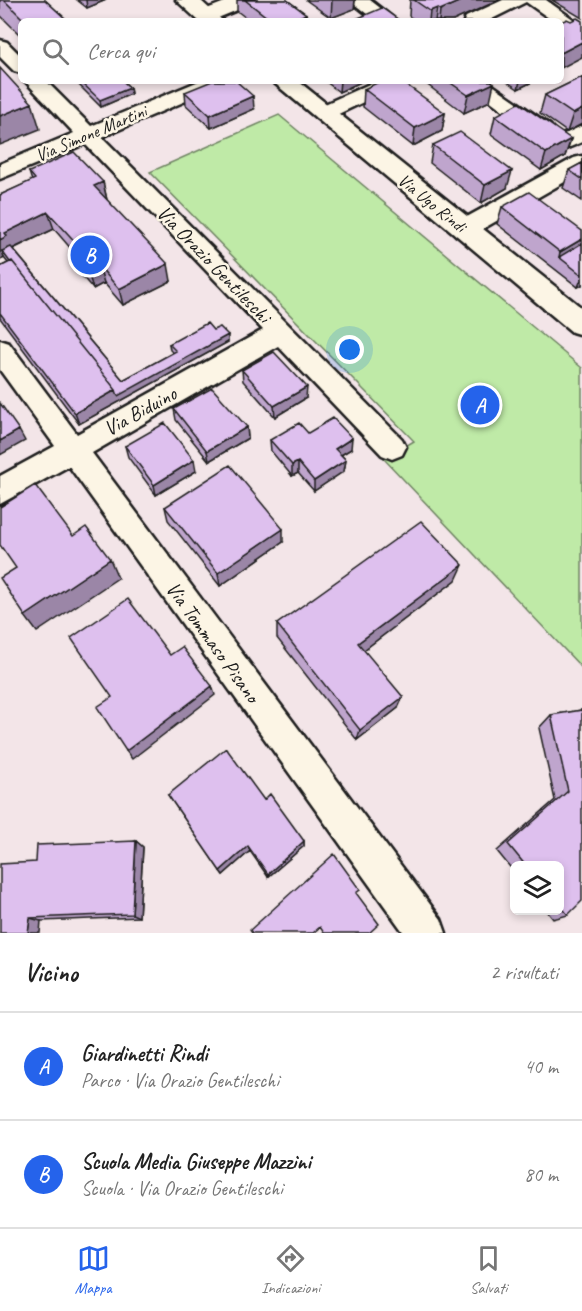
<!DOCTYPE html>
<html lang="it">
<head>
<meta charset="utf-8">
<style>
  :root { --surface:#fff; --page:#f2f2f2; --text:#222; --muted:#767676; --line:#e0e0e0; --accent:#2563eb }
  body { margin:0; font-family:Caveat,sans-serif; background:var(--page); color:var(--text) }
  .controls { position:absolute; right:18px; bottom:18px; display:grid; overflow:hidden; border-radius:9px; box-shadow:0 3px 9px #0003 }
  .controls button { width:54px; height:54px; display:grid; place-items:center; padding:0; border:0; border-bottom:2px solid var(--line); background:var(--surface); color:var(--text); font:30px sans-serif }
  .you { position:absolute; left:350px; top:350px; width:21px; height:21px; margin:-15px; border:4px solid #fff; border-radius:50%; background:#1a73e8; box-shadow:0 0 0 9px #1a73e833 }
  .badge { display:grid; place-items:center; width:39px; height:39px; border-radius:50%; background:var(--accent); color:#fff; font-size:20px; font-weight:700 }
  .pin { position:absolute; translate:-50% -50%; border:3px solid #fff; box-shadow:0 2px 6px #0006 }
  .list { margin:0; padding:0; list-style:none }
  h2 { display:flex; justify-content:space-between; align-items:center; height:78px; margin:0; padding:0 24px; font-size:26px }
  h2 small { font-size:20px; font-weight:400; color:var(--muted) }
  .list li { display:grid; grid-template-columns:39px 1fr auto; gap:18px; align-items:center; box-sizing:border-box; height:108px; padding:0 24px; border-top:2px solid var(--line) }
  .list b { display:block; font-size:22px; white-space:nowrap }
  .list p { margin:0; font-size:20px; white-space:nowrap; color:var(--muted) }
  .list em { font-size:20px; font-style:normal; color:var(--muted) }
  .icon { flex:none; width:33px; height:33px; fill:none; stroke:currentColor; stroke-width:2; stroke-linecap:round; stroke-linejoin:round }
  .map { position:relative; flex:none; width:582px; height:933px; overflow:hidden }
  .search { position:absolute; background:var(--surface); box-shadow:0 3px 9px #0003; left:18px; right:18px; top:18px; height:66px; display:flex; align-items:center; gap:15px; box-sizing:border-box; padding:0 21px; border-radius:9px; color:var(--muted); font-size:22px }
  .sheet { height:294px; background:var(--surface) }
  nav { display:flex; justify-content:space-around; align-items:center; box-sizing:border-box; height:84px; border-top:2px solid var(--line); background:var(--surface); font-size:16px; color:var(--muted) }
  nav a { display:grid; justify-items:center; gap:3px }
  nav .on { color:var(--accent) }
  .map>svg:first-child { display:block }
  .green { fill:#bfeaa7; stroke:#6e8362; stroke-width:1.5 }
  .lines { fill:none; stroke-linecap:round; stroke-linejoin:round }
  .minor-casing { stroke:#1c1c1c; stroke-width:5 }
  .tertiary-casing { stroke:#1c1c1c; stroke-width:5 }
  .minor { fill:#fcf5e5; fill-rule:evenodd }
  .tertiary { fill:#fcf5e5; fill-rule:evenodd }
  .wall { fill:#bfa5cd; stroke:#1c1c1c; stroke-width:1.5 }
  .shaded-wall { fill:#9b86a7; stroke:#1c1c1c; stroke-width:1.5 }
  .building { fill:#dec0ee; stroke:#1c1c1c; stroke-width:1.5 }
  .labels { text-anchor:middle; stroke-width:5; stroke-linejoin:round; paint-order:stroke }
  .far-street-label { font-size:18px; fill:#1c1c1c; stroke:#fcf5e5 }
  .street-label { font-size:21px; fill:#1c1c1c; stroke:#fcf5e5 }
</style>
</head>
<body>
<div class="map">
<svg width="582" height="933" viewBox="0 0 582 933">
  <rect width="100%" height="100%" fill="#f3e5e8"/>
  <filter id="ink" filterUnits="userSpaceOnUse"><feTurbulence type="fractalNoise" baseFrequency=".0167" numOctaves="2"/><feDisplacementMap in="SourceGraphic" scale="12" xChannelSelector="R" yChannelSelector="G"/><feConvolveMatrix kernelMatrix="1 2 1 2 8 2 1 2 1" color-interpolation-filters="sRGB"/></filter>
  <g filter="url(#ink)">
    <path class="green" d="M279 115 582 368V668L384 459 414 441 150 172Z"/>
    <g class="lines">
      <defs>
        <path id="minor" d="M230 0H255L252 4 213 20H199L197 16 199 12Z
          M349 0H370L397 21H376Z
          M503 0H546L580 24 578 28 561 34V21H553L526 2 488 21H464L466 17Z
          M0 40 7 42 21 56V73L14 71 0 57Z
          M25 81H46L91 126 199 81H226L223 85 102 137 402 439 406 447 402 455 392 459 382 455 278 346 92 453 441 919 446 933H404L69 466 0 504V476L55 446 0 370V340L9 343 77 434 263 330 85 144 0 179V164L74 133Z
          M376 81H402L399 85 330 118 323 119 316 118 313 113 316 108Z
          M464 81H487L550 125 554 130 550 135 543 137 536 135Z
          M582 126V142L563 150 555 148 552 143 555 138Z
          M582 156V172L472 235 464 237 456 235 452 229 456 223 574 158Z"/>
        <path id="tertiary" d="M176 0H200L223 21H199Z
          M272 81H298L582 308V335L572 332Z"/>
      </defs>
      <use href="#minor" class="minor-casing"/>
      <use href="#tertiary" class="tertiary-casing"/>
      <use href="#minor" class="minor"/>
      <use href="#tertiary" class="tertiary"/>
    </g>
    <path class="wall" d="M0 0H45L68 21H21V36L0 15Z
      M77 0H106L87 8Z
      M237 0H287L306 14V21H250L237 11Z
      M306 0H355L354 9 331 18Z
      M410 0H499L453 21H416L409 16Z
      M552 0H582V18Z
      M582 77V124L567 132 540 113 545 95Z
      M75 81H123L130 88 131 94 101 107Z
      M325 81H363L339 92Z
      M425 81H491L490 101 464 113 425 83Z
      M506 81H534L518 89Z
      M364 89 445 113 442 131 413 146 363 107Z
      M185 92 254 109 211 128 186 105Z
      M495 116 571 139 565 156 541 170 491 134Z
      M433 145 507 188 481 203 430 163Z
      M582 163V201L563 188 569 170Z
      M29 172 103 182 107 200 171 281 123 305 104 283 93 289 76 269 71 252 73 251 54 229 13 249 123 380 173 353 170 350 169 344 213 330 228 342 79 424 0 318V267L8 263 4 258 0 260V195L32 181Z
      M502 207 582 231V285L578 287 497 224Z
      M242 370 306 398 275 417 243 381Z
      M174 409 247 427 248 438 209 461 176 420Z
      M308 433 351 449 341 455 346 460 344 471 314 491 298 473 292 476 271 451 270 440Z
      M125 446 196 471 156 495 128 457Z
      M165 507 283 542 220 586 168 520Z
      M456 580 364 650 398 708 357 740 277 638V624Z
      M582 710 568 915 553 919 546 910H560V866H514V872L497 851 555 800 539 728 551 715Z
      M168 795 264 800 304 841V846L268 877 250 851 223 875Z
      M136 841 143 847 139 917 41 921 0 933 36 862Z"/>
    <path class="shaded-wall" d="M86 0H106L87 8Z
      M332 0H355L354 9 331 18Z
      M463 0H499L453 21H439L440 10Z
      M437 8 435 21H429L430 11Z
      M306 14V21H290Z
      M582 42V57L561 68V53Z
      M340 81H363L339 92Z
      M520 81H534L518 89Z
      M494 83 490 101 464 113 468 95Z
      M130 88 131 94 101 107 100 100Z
      M253 96 254 109 211 128 210 115Z
      M32 103 40 129 0 145V116Z
      M582 109V124L567 132 573 114Z
      M445 113 442 131 413 146 415 128Z
      M571 139 565 156 541 170 546 153Z
      M512 171 507 188 481 203 485 185Z
      M103 182 107 200 98 204 94 186Z
      M48 212 54 229 12 249 2 251 4 258 0 260V240L5 233Z
      M582 239V250L559 257 560 252Z
      M168 264 171 281 123 305 119 289Z
      M99 266 104 283 93 289 88 272Z
      M582 277V285L578 287Z
      M228 335V342L79 424 75 413 116 390Z
      M307 387 306 398 275 417 274 406Z
      M247 427 248 438 209 461 207 451Z
      M19 430 25 441 0 455V441Z
      M352 438 351 449 334 459 335 449Z
      M194 460 196 471 156 495 154 485Z
      M346 460 344 471 314 491V481Z
      M298 462V473L292 476V465Z
      M283 529V542L220 586 218 573Z
      M110 559 118 578 37 632 25 616Z
      M463 565 456 580 356 656 358 643Z
      M212 686 215 695 132 759 126 751Z
      M403 697 398 708 357 740 360 730Z
      M136 841 143 847 139 917 132 914Z
      M304 841V846L268 877V874Z
      M248 846 250 851 223 875 220 871Z
      M30 918 41 921 40 933H28Z"/>
    <path class="building" d="M4 0H45L68 21H25Z
      M245 0H287L306 14 290 21H272Z
      M414 0H463L440 10 437 8 430 11Z
      M382 8 400 21H359L356 19Z
      M577 18 582 21V42L561 53V22L567 19 571 21Z
      M0 68 32 103 0 116Z
      M582 77V109L573 114 545 95Z
      M80 81H123L130 88 100 100Z
      M212 81H236L253 96 210 115 185 92Z
      M381 81H401L445 113 415 128 364 89Z
      M448 81H491L494 83 468 95Z
      M519 103 571 139 546 153 495 116Z
      M460 132 512 171 485 185 433 145Z
      M74 152 103 182 94 186 168 264 119 289 99 266 88 272 71 252 80 247 48 212 5 233 7 236 0 240V195L35 179 29 172Z
      M582 163V179L569 170Z
      M529 192 582 231V239L560 252 502 207Z
      M582 243V275L559 257Z
      M11 247 123 380 176 351 169 344 207 323 213 330 220 327 228 335 118 396 116 390 12 261 10 262 2 251Z
      M12 261 116 390 75 413 0 313V267Z
      M274 352 307 387 274 406 242 370Z
      M212 388 247 427 207 451 174 409Z
      M0 403 19 430 0 441Z
      M333 418 352 438 335 449 346 460 314 481 298 462 292 465 270 440 299 423 308 433Z
      M165 423 194 460 154 485 125 446Z
      M230 465 283 529 218 573 165 507Z
      M35 485 73 536 86 527 110 559 25 616 0 578 16 568 0 545V507Z
      M421 521 463 565 358 643 403 697 360 730 277 624Z
      M128 599 170 655 182 647 212 686 126 751 97 707 112 697 71 638Z
      M582 710V901L568 915 560 905V866H526L508 844 568 791 551 715Z
      M226 748 264 800 270 794 304 841 268 874 248 846 220 871 168 795Z
      M136 841 132 914 30 918 28 933H0V864L36 862 37 845Z
      M334 854 360 890 356 893 379 924 369 933H324L320 927 313 933H252L250 930Z"/>
  </g>
  <g class="labels">
    <g class="far-street-label">
      <text transform="translate(91 133) rotate(-23)" y="6">Via Simone Martini</text>
      <text transform="translate(432 203) rotate(39)" y="6">Via Ugo Rindi</text>
    </g>
    <g class="street-label">
      <text transform="translate(214 264) rotate(46)" y="7">Via Orazio Gentileschi</text>
      <text transform="translate(140 411) rotate(-29)" y="7">Via Biduino</text>
      <text transform="translate(213 642) rotate(54)" y="7">Via Tommaso Pisano</text>
    </g>
  </g>
</svg>
<div class="controls">
<button><svg class="icon" aria-label="layers" viewBox="0 0 24 24"><path d="M12 4l9 5-9 5-9-5zM3 14l9 5 9-5"/></svg></button>
</div>
<div class="you"></div>
<div class="pin badge" style="left:480px;top:405px">A</div>
<div class="pin badge" style="left:90px;top:255px">B</div>
<div class="search"><svg class="icon" aria-label="search" viewBox="0 0 24 24"><circle cx="10" cy="10" r="6"/><path d="M15 15l6 6"/></svg>Cerca qui</div>
</div>
<section class="sheet">
<h2>Vicino<small>2 risultati</small></h2>
<ul class="list">
<li><span class="badge">A</span><div><b>Giardinetti Rindi</b><p>Parco · Via Orazio Gentileschi</p></div><em>40 m</em></li>
<li><span class="badge">B</span><div><b>Scuola Media Giuseppe Mazzini</b><p>Scuola · Via Orazio Gentileschi</p></div><em>80 m</em></li>
</ul>
</section>
<nav>
<a class="on"><svg class="icon" aria-label="map" viewBox="0 0 24 24"><path d="M3 6l6-2 6 2 6-2v14l-6 2-6-2-6 2zM9 4v14M15 6v14"/></svg>Mappa</a>
<a><svg class="icon" aria-label="directions" viewBox="0 0 24 24"><path d="M12 3l9 9-9 9-9-9zM9 14v-3h6M13 9l2 2-2 2"/></svg>Indicazioni</a>
<a><svg class="icon" aria-label="saved" viewBox="0 0 24 24"><path d="M7 4h10v16l-5-4-5 4z"/></svg>Salvati</a>
</nav>
</body>
</html>
